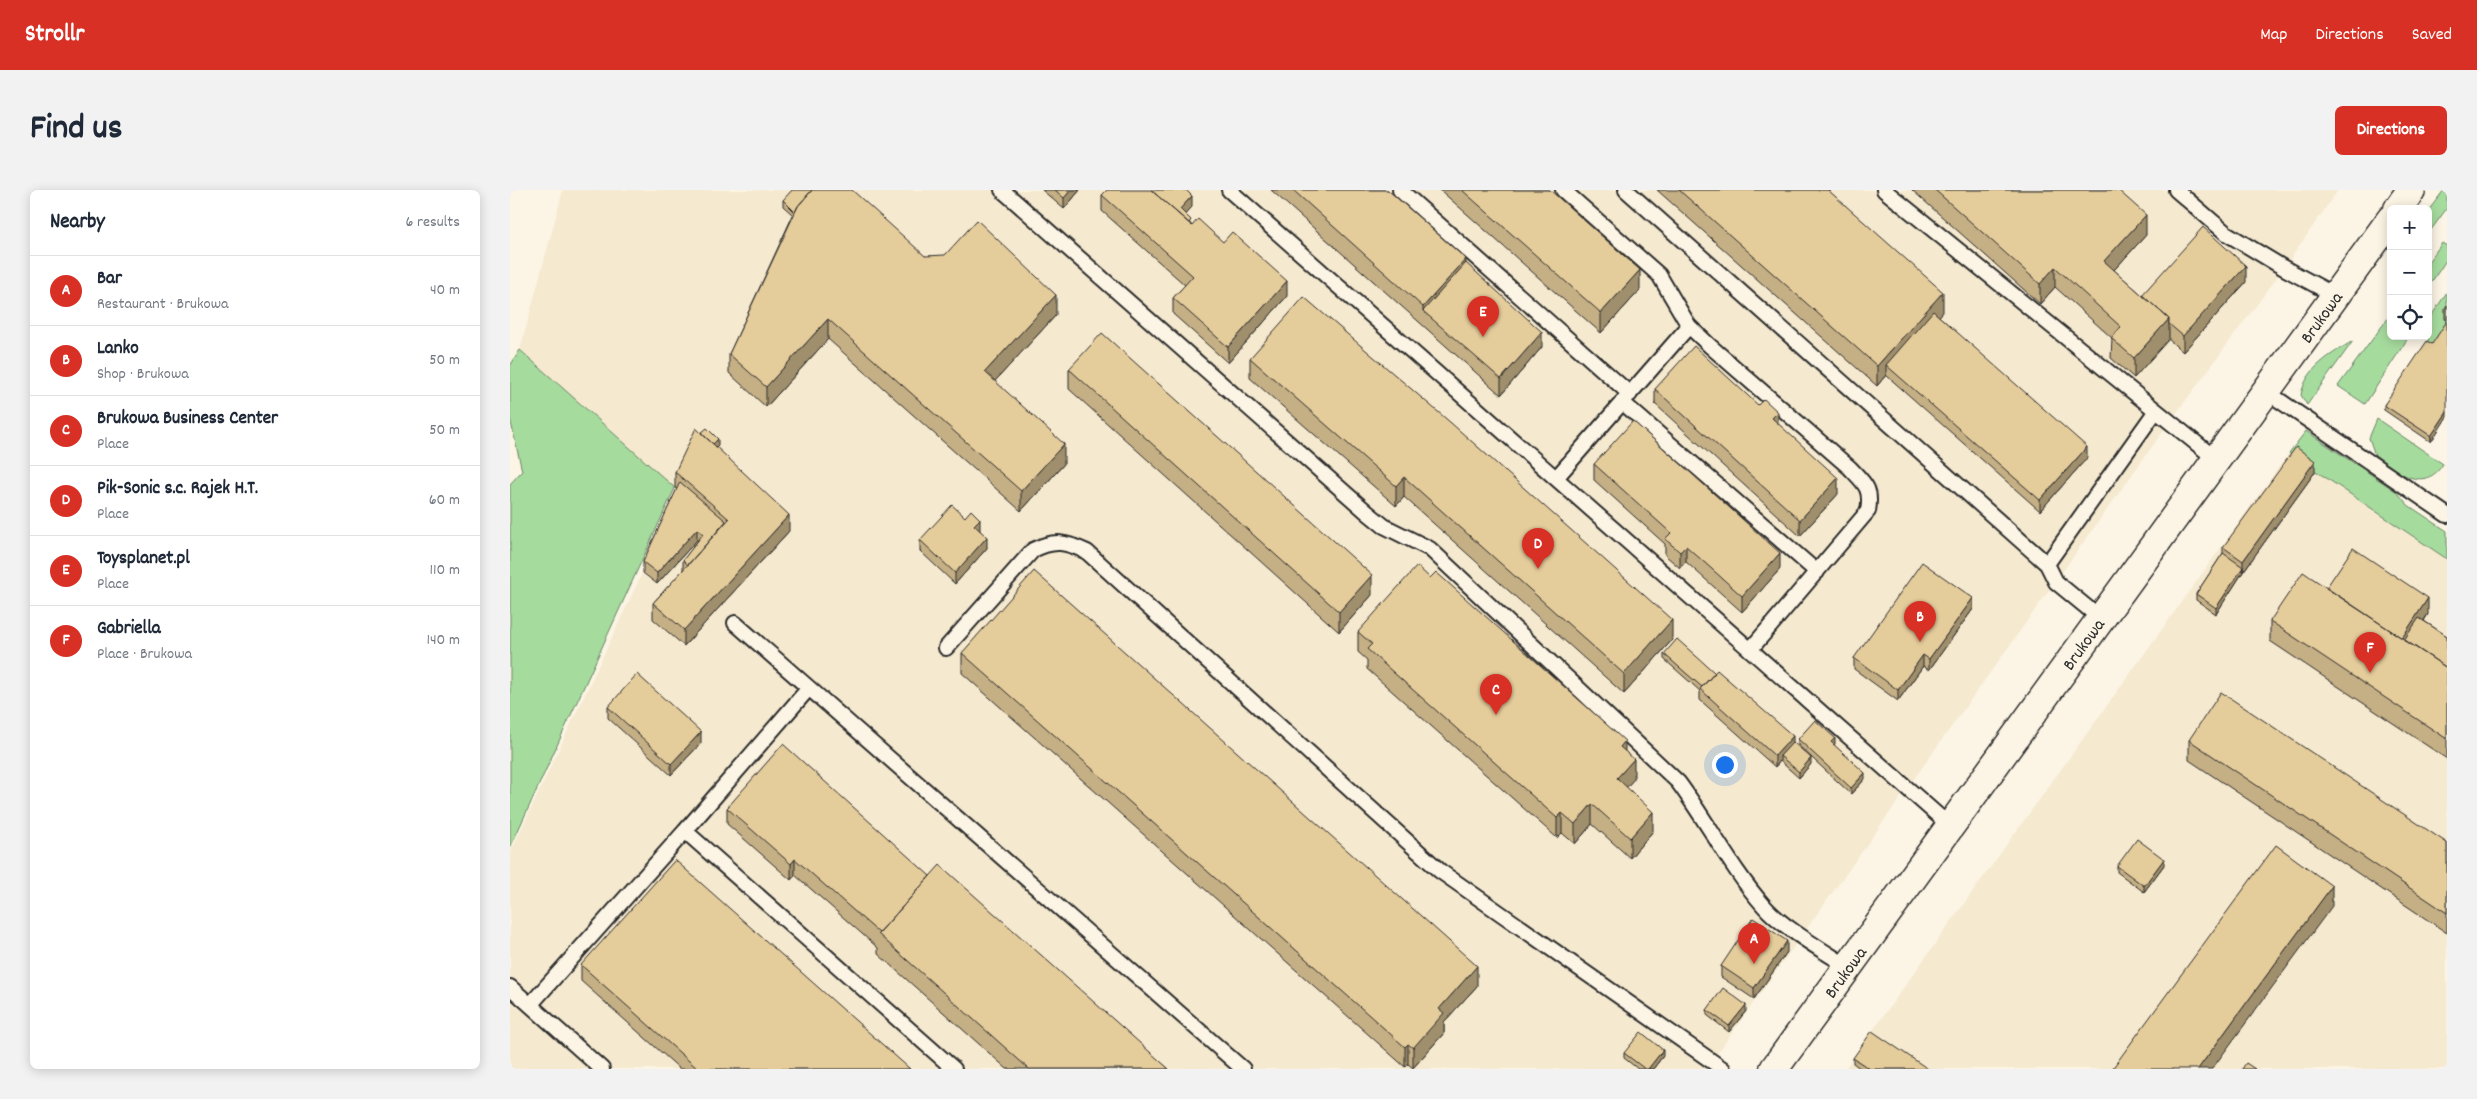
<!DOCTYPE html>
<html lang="en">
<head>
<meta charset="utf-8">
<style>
  :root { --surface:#fff; --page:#f2f2f3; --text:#1f2937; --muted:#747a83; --line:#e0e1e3; --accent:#d93025 }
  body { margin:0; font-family:Dekko,sans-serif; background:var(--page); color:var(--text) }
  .controls { position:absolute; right:15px; top:15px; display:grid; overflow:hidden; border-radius:8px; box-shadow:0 2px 12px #0003 }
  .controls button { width:45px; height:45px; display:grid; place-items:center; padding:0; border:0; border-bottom:1px solid var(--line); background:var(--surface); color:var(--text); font:25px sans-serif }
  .you { position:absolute; left:1214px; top:574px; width:18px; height:18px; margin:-12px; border:4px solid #fff; border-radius:50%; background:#1a73e8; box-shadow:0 0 0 8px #1a73e833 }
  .badge { display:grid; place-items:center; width:32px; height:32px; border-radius:50%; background:var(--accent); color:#fff; font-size:16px; font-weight:700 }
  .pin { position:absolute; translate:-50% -41px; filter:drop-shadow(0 1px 2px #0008) }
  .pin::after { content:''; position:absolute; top:26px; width:18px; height:15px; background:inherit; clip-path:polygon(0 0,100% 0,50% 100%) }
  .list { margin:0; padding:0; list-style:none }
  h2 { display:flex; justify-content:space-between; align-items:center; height:65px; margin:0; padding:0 20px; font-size:21px }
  h2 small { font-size:16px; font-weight:400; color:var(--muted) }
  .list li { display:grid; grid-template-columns:32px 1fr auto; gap:15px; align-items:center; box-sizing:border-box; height:70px; padding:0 20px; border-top:1px solid var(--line) }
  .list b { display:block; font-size:19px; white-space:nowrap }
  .list p { margin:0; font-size:16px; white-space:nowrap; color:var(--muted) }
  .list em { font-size:16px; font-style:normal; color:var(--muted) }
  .icon { flex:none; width:28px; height:28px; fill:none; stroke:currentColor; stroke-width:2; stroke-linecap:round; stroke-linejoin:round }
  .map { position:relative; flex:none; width:1937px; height:879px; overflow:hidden; border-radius:8px }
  header { display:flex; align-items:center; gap:30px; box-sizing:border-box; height:70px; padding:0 25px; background:var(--accent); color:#fff }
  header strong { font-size:24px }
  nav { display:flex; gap:28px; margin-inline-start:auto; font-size:18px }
  .intro { display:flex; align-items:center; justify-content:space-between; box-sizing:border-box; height:120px; padding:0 30px }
  h1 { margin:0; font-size:35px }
  .button { padding:12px 22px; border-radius:8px; background:var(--accent); color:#fff; font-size:18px; font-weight:700 }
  main { display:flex; gap:30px; padding:0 30px }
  aside { flex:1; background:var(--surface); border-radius:8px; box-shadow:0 2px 12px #0003 }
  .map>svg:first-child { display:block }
  .built { fill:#f5e9cf }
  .green { fill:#a6db9e; stroke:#688364 }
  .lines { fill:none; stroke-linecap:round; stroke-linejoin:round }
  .service-casing { stroke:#2b2b2b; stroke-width:18 }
  .tertiary-casing { stroke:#2b2b2b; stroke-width:31 }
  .service { stroke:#fcf5e5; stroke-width:14 }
  .tertiary { stroke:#fcf5e5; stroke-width:28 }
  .wall { fill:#c5af85; stroke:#2b2b2b }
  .shaded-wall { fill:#a08f6c; stroke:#2b2b2b }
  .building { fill:#e5cc9b; stroke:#2b2b2b }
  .labels { text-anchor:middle; stroke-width:4; stroke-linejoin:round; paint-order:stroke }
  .street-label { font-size:18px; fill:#2b2b2b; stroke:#fcf5e5 }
</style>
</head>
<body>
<header>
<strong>Strollr</strong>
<nav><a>Map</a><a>Directions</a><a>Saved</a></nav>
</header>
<div class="intro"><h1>Find us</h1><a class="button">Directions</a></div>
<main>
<aside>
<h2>Nearby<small>6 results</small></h2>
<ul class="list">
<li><span class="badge">A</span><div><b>Bar</b><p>Restaurant · Brukowa</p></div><em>40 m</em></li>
<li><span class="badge">B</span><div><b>Lanko</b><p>Shop · Brukowa</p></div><em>50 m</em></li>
<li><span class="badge">C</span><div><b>Brukowa Business Center</b><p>Place</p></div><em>50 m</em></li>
<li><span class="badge">D</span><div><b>Pik-Sonic s.c. Rajek H.T.</b><p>Place</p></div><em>60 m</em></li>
<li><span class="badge">E</span><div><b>Toysplanet.pl</b><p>Place</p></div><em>110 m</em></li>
<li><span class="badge">F</span><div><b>Gabriella</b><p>Place · Brukowa</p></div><em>140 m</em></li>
</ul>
</aside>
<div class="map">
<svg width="1937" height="879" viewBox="0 0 1937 879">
  <rect width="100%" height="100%" fill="#fcf5e5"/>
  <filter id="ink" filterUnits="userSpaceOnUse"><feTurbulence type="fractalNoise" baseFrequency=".02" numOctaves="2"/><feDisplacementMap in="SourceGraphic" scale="10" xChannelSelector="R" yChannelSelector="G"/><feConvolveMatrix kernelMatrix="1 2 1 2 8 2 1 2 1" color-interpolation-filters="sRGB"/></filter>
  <g filter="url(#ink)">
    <path class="built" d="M53 0H1828L1774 78 1659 233 1196 879H0V663L170 303 10 160Z
      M1779 263 1937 369V879H1335Z"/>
    <path class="green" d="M1934 0H1937V18L1918 44V21Z
      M1932 53 1937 56V69L1918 97V72Z
      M1937 102V137L1873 220 1918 153V131Z
      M1881 124V146L1898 148 1855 214 1828 196Z
      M1843 151 1797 215 1791 205C1796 178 1821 164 1843 151Z
      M10 160 165 298 0 658V294L12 281 0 228V176Z
      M1867 229 1933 274C1914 304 1886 282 1865 265L1859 248Z
      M1796 241 1887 302 1898 315 1937 341V369L1779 263Z"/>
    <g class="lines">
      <defs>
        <path id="service" d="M492 0 858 323 874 336 920 359 1168 592C1198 632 1221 679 1254 716 1272 737 1314 761 1338 777
          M719 0 1440 636
          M890 0 1120 204
          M1053 0 1149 85 1179 136 1200 156 1340 278C1355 294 1362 298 1358 321L1240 460
          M1116 0 1537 374 1546 392 1591 429
          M1374 0 1707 270
          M1666 0 1716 43 1774 78 1826 106
          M1757 202 1937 325
          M1112 212 1307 382
          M1046 288 1179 136
          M1537 374 1645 222
          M225 433 733 879
          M436 458 523 360C545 349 556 352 577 362L930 681 1213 879
          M175 641 299 498
          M0 797 92 879
          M20 815 175 641 444 879"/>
        <path id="tertiary" d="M1888 19 1901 0
          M1264 879 1881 29"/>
      </defs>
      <use href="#service" class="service-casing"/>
      <use href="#tertiary" class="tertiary-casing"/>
      <use href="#service" class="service"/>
      <use href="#tertiary" class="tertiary"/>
    </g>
    <path class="wall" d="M532 0H570L554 19Z
      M761 0H878L956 73 1032 157 991 205Z
      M930 0H1040L1130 100 1091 143Z
      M1147 0H1318L1433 122 1429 126 1577 268 1530 321 1376 185 1367 196Z
      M1402 0H1608L1636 45 1604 80 1632 105 1736 92 1673 162 1658 149 1624 188 1601 168 1602 148 1545 97 1530 114Z
      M592 5 682 17 675 24 681 35 713 52 777 106 718 173 663 124V108L675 95 592 21Z
      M273 10 415 66 546 125 485 191 554 274 511 321 318 149 256 217 219 183V164L283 25 273 16Z
      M1937 115V130L1935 129V118Z
      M1922 154 1921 252 1874 220V215Z
      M740 168 1162 450 1114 504 894 307 886 316 740 188Z
      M559 179 862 405 829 442 559 199Z
      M1145 199 1268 234 1328 304 1290 346 1145 214Z
      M191 243 208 255 206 257 279 341 174 456 143 429V413L173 380V370L188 351 187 350 147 394 133 383V372L167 299 165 298V282Z
      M1084 274 1270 379 1232 422 1176 372 1170 378 1155 365V354L1084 290Z
      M1805 282 1733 382 1706 424 1686 410V404L1713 363V357Z
      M470 340 477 358 445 394 410 361V350Z
      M1816 398 1918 424 1914 431 1937 446V569L1760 451V431Z
      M1463 419 1419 480 1413 476 1388 511 1344 479V468Z
      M848 442 1115 561 1124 589 1116 597 1143 641 1120 668 1082 634 1065 654 1052 643 1047 648 857 479V470L848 462Z
      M452 463 967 796 934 832V843L903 878 898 874 895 877 452 483Z
      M1154 464 1283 552 1301 574 1289 588 1270 571 1265 577 1190 510V501L1154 469Z
      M98 517 191 553 161 585 98 528Z
      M1288 549 1325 554 1324 555 1355 589 1341 604 1288 555Z
      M1679 550 1937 653V743L1679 570Z
      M217 618 420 686 659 879H497L368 764V758L285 685 281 690 217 634Z
      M1654 675 1634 702 1607 682V676Z
      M1277 762 1244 809 1211 787V776Z
      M71 775 400 879H170L71 791Z
      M1197 820 1236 821 1219 842 1197 825Z
      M1114 863 1153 866 1143 879H1128L1114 868Z
      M1343 868 1418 879H1351L1343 873Z"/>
    <path class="shaded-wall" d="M561 0H570L554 19V8Z
      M682 6V17L670 30V19Z
      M1636 25V45L1594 91V71Z
      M956 69V89L913 121V117Z
      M1736 76V92L1673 162V146Z
      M1545 77V97L1530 114V94Z
      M1130 80V100L1091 143V123Z
      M777 91V106L718 173V157Z
      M1433 102V122L1382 179 1376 175V185L1367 196V176Z
      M546 105V125L475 202V182Z
      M318 129V149L256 217V197Z
      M1659 129V149L1624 188V168Z
      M1032 142V157L991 205V189Z
      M1268 222V237L1262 228Z
      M1937 222V227L1921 252V246Z
      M208 249V255L198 265V259Z
      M554 254V274L511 321V301Z
      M1577 257V268L1530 321V310Z
      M1805 271V282L1733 382V371Z
      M894 287V307L886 316V296Z
      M1328 288V304L1290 346V330Z
      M279 325V341L174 456V440Z
      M470 329V340L464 347V335Z
      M187 339V350L147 394V383Z
      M477 347V358L445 394V383Z
      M1176 356V372L1170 378V362Z
      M1270 363V379L1232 422V406Z
      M1733 377V382L1706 424V418Z
      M862 385V405L829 442V422Z
      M1463 408V419L1419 480V469Z
      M1918 408V424L1895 459 1890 451Z
      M1162 430V450L1114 504V484Z
      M1413 465V476L1388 511V500Z
      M191 542V553L161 585V574Z
      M1283 546V557L1270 566V571L1265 577V566Z
      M1325 548V554L1321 558V552Z
      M1115 551V571L1110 557Z
      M1301 568V574L1289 588V582Z
      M1124 569V589L1107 608V588Z
      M1355 583V589L1341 604V598Z
      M1082 614V634L1065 654V634Z
      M1143 622V641L1120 668V648Z
      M1052 623V643L1047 648V628Z
      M285 669V685L281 690V674Z
      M1654 669V675L1634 702V696Z
      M1822 696V716L1702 879H1688Z
      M1277 751V762L1244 809V798Z
      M967 776V796L934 832V843L903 878V858L929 819Z
      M1236 815V821L1219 842V836Z
      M898 854V874L895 877V857Z
      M1153 860V866L1143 879H1138Z"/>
    <path class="building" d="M282 0H302L288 16 285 22 273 10Z
      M302 0H342L415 66 435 65 467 30 546 105 475 182 554 254 511 301 318 129 256 197 219 164 288 16Z
      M545 0H561L554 8Z
      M597 0H641L682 36 688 29 713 52 722 42 777 91 718 157 663 108 683 86 592 5Z
      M641 0H676L682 6 670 19 681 30 679 33Z
      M783 0H878L956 69 913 117Z
      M952 0H1040L1130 80 1091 123Z
      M1169 0H1318L1433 102 1367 176Z
      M1425 0H1608L1636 25 1594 71 1659 129 1624 168 1601 148 1611 137 1545 77 1530 94Z
      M1693 37 1736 76 1673 146 1659 134V129L1632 105Z
      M956 73 1032 142 991 189 913 121Z
      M794 107 941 233 1162 430 1114 484 894 287 886 296 740 168Z
      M1423 121 1577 257 1530 310 1376 175Z
      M1937 131V222L1921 246 1874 215 1917 151 1922 154Z
      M592 143 862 385 829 422 559 179Z
      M1184 156 1248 215 1254 209 1268 222 1262 228 1328 288 1290 330 1145 199Z
      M1123 231 1270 363 1232 406 1176 356 1170 362 1155 349 1161 343 1084 274Z
      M186 238 279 325 174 440 143 413 219 329 165 282Z
      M197 238 208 249 203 254 191 243Z
      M1786 257 1805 271 1733 371 1713 357Z
      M170 292 216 331 178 375 173 370 193 344 187 339 147 383 133 372Z
      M442 315 455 327 461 320 470 329 464 335 477 347 445 383 410 350Z
      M1843 358 1918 408 1892 448 1816 398Z
      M1713 363 1733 377 1706 418 1686 404Z
      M1412 372 1463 408 1419 469 1413 465 1388 500 1344 468Z
      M907 376 920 388 926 382 1115 551 1110 557 1124 569 1107 588 1143 622 1120 648 1082 614 1065 634 1052 623 1047 628 857 459 862 454 848 442Z
      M524 381 967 776 929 819 934 823 903 858 898 854 895 857 452 463Z
      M1793 382 1937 478V549L1760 431Z
      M1909 428 1937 446V478L1894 450Z
      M1167 449 1205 483 1192 497 1154 464Z
      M1207 480 1283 546 1265 566 1190 499Z
      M127 484 191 542 161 574 98 517Z
      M1711 502 1937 653V723L1679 550Z
      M1305 530 1325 548 1321 552 1355 583 1341 598 1288 549Z
      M1283 552 1301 568 1289 582 1270 566Z
      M273 554 420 686 369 743 285 669 281 674 217 618Z
      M1627 649 1654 669 1634 696 1607 676Z
      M1766 655 1822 696 1688 879H1602Z
      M165 670 400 879H188L71 775Z
      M430 675 659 879H519L368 744Z
      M1243 728 1277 751 1244 798 1211 776Z
      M1213 798 1236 815 1219 836 1197 820Z
      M1362 841 1418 879H1360L1343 868Z
      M1131 842 1153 860 1138 879H1135L1114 863Z
      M1736 873 1745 879H1732Z"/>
  </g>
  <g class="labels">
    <g class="street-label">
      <text transform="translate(1811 127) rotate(-54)" y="6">Brukowa</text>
      <text transform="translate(1573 454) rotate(-54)" y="6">Brukowa</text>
      <text transform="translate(1335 782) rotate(-54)" y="6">Brukowa</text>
    </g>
  </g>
</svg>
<div class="controls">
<button>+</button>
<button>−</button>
<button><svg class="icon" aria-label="locate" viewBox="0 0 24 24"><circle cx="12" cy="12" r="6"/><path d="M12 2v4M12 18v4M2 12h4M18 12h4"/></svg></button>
</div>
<div class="you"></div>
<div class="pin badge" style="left:1244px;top:774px">A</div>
<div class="pin badge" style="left:1410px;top:452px">B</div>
<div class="pin badge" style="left:986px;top:525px">C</div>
<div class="pin badge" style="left:1028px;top:379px">D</div>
<div class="pin badge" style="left:973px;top:147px">E</div>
<div class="pin badge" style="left:1860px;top:483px">F</div>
</div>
</main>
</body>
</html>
